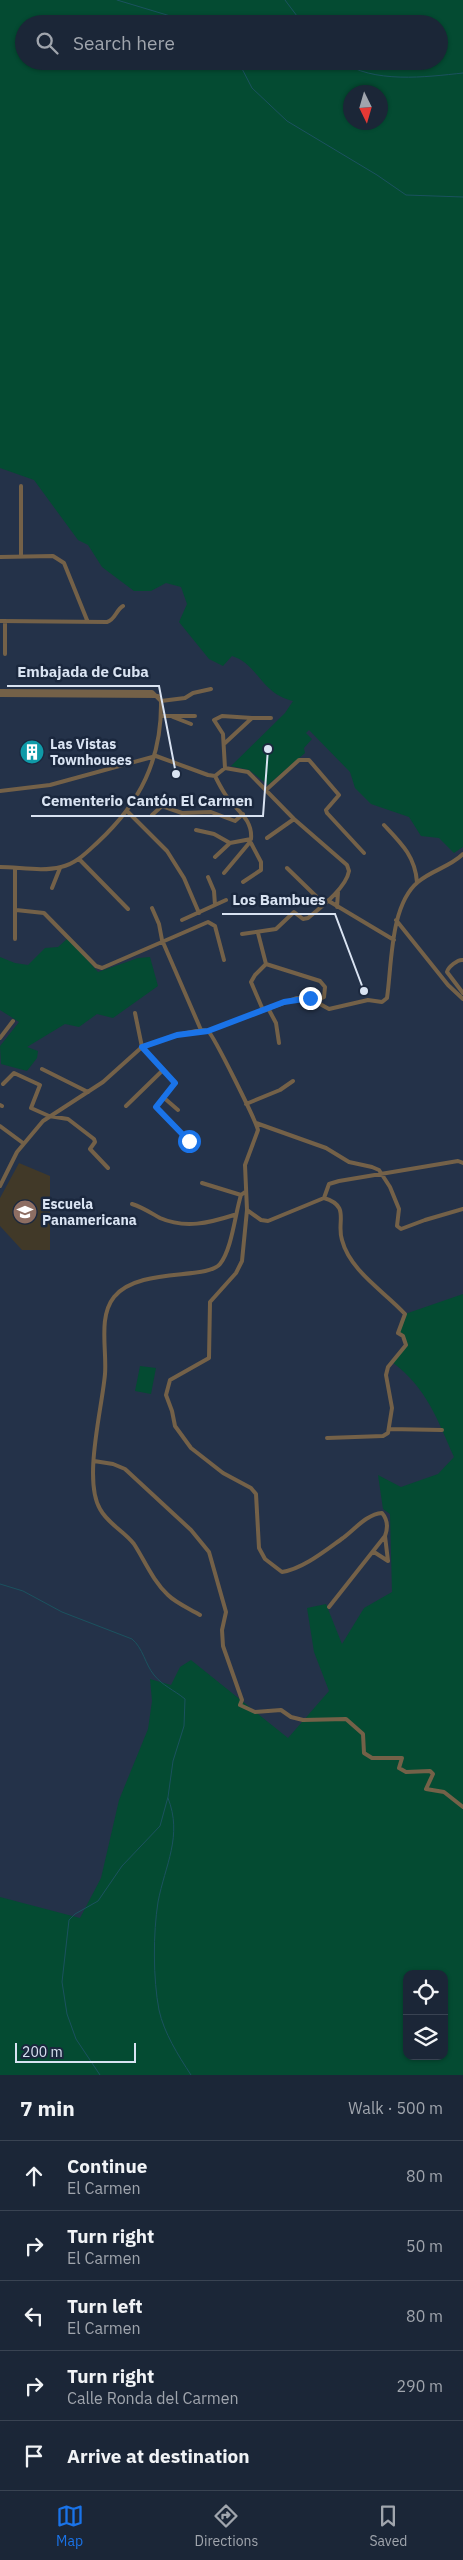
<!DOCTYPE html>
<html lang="en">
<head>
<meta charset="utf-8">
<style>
  :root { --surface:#1b2637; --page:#242e3f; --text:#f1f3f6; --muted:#a0a5ad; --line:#394352; --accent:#1a73e8 }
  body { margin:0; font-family:"IBM Plex Sans",sans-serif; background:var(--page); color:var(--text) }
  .controls { position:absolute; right:15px; bottom:15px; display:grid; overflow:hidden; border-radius:10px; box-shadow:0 1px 4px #0004 }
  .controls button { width:45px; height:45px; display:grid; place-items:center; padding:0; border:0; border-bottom:1px solid var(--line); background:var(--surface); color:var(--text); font:25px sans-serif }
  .compass { position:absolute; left:343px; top:85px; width:45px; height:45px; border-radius:50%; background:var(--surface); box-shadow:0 1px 4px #0004; rotate:175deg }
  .scale { position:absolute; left:15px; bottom:12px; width:121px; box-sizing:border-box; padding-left:5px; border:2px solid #d9e3f2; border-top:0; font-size:14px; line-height:18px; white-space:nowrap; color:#d9e3f2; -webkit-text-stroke:4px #1b283e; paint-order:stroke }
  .stop { position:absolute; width:15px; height:15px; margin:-11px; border:4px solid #1a73e8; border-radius:50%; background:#fff }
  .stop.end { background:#1a73e8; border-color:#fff; box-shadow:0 1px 5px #0008 }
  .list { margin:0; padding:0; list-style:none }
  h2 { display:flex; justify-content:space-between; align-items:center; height:65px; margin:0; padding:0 20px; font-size:21px }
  h2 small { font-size:16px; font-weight:400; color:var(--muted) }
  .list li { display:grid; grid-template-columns:32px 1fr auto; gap:15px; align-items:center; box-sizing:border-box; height:70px; padding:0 20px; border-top:1px solid var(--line) }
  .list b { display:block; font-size:19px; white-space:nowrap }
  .list p { margin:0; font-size:16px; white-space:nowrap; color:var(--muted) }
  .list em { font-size:16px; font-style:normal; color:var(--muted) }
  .icon { flex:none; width:28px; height:28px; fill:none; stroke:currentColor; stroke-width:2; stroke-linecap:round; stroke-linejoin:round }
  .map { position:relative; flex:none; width:463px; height:2075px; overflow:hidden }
  .search { position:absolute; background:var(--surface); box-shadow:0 1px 4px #0004; left:15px; right:15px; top:15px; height:55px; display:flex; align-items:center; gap:12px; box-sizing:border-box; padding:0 18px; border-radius:28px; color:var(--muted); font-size:19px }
  .sheet { height:415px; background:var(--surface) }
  nav { display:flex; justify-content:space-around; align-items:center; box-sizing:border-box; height:70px; border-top:1px solid var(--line); background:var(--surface); font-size:14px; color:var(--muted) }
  nav a { display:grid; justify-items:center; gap:2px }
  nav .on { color:var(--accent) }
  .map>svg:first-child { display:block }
  .education { fill:#413928 }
  .green { fill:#044b32; fill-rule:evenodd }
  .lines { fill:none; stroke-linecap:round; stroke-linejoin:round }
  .stream { stroke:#1b525f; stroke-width:1 }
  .minor { stroke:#746148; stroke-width:4 }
  .route { stroke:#1a73e8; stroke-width:6 }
  .labels { text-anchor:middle; stroke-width:5; stroke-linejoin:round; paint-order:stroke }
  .poi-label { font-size:14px; font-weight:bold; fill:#d9e3f2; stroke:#1b283e; text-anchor:start }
  .leader { fill:none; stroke:#d9e3f2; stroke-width:2 }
  .callout-dot { fill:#d9e3f2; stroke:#1b283e; stroke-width:2 }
  .callout-label { font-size:15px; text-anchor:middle; font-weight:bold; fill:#d9e3f2; stroke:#1b283e; stroke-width:5; stroke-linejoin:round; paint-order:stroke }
</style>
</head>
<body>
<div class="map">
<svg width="463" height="2075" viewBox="0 0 463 2075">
  <rect width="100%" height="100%" fill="#243249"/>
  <path class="education" d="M19 1163 50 1176V1250H22L0 1226V1198Z"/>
  <path class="green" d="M0 0H463V847L454 853 439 838 421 836 409 817 371 804 355 788 350 772 309 730 306 733 312 739 304 748 305 753 268 785 249 770 231 766 285 713 293 701C261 694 258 664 232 656L223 666 209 659 179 622 187 604 181 587 166 583 151 591H134L102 567 88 545 78 540 34 480 0 468ZM24 24H439V61H24ZM350 92H380V122H350Z
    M68 938 98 972 138 958 150 957 158 986 113 1018 97 1014 79 1027 65 1024 27 1047 38 1051 37 1058 27 1071 1 1064 0 1046 19 1022 0 1010V957L15 963 28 965 45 948 58 947Z
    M463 1294V2075H0V1897L80 1918 101 1878 119 1800 148 1729 152 1701 150 1679 171 1685 180 1667 191 1660 288 1738 329 1691 314 1652 307 1608 326 1604 342 1644 364 1608 392 1592 390 1514 383 1509 378 1475 401 1487 438 1474 454 1457C437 1419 427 1388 392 1362L406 1345 403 1336 398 1333 405 1314ZM407 1974H444V2056H407Z
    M140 1366 156 1368 151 1394 135 1391Z"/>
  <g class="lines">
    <path class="stream" d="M117 0 197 24
      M285 0 303 24
      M238 61 252 88 287 121 377 175 406 195 463 197
      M341 61C373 84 426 77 463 73
      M0 1584 23 1591 62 1612 132 1639C143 1648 145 1664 154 1675 163 1686 174 1690 185 1699L184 1726 173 1761 168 1797 160 1826 122 1866 98 1901 75 1914 69 1920 62 1982 67 2014 76 2039 100 2075
      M168 1798C183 1836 165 1865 158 1902 153 1933 153 1979 159 2010 164 2033 178 2055 191 2075"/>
    <path class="minor" d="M21 556V486
      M0 557 53 556 64 563 87 620
      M0 621 107 622C115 620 116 610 123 606
      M5 654V621
      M0 691 152 692 161 701C162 759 140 803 98 842 87 852 76 864 61 867 42 872 19 867 0 867
      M0 695 158 696
      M161 701 185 698 193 693 211 689
      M161 716H195
      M173 717 191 724
      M252 718H271
      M225 743 252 718 222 716 214 720 223 734 225 768
      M266 790 299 760H309L339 795 326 810 327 813 364 853
      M0 791 50 785 156 756 208 775 215 776 225 768 248 772 294 819 347 865 349 871C346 888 321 907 308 918L303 919 294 912 276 929 242 934
      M127 811 167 851 184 878 199 913
      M152 815 162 806 182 813 211 812 235 821 243 814
      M384 825C401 843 415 856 417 882
      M196 830 214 834 230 843
      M267 838 294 819
      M215 857 230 843 251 839C253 818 235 810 225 794 221 788 218 782 215 776
      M79 859 128 909
      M15 868V939
      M287 868 323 903
      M224 873 250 842
      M208 877 214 891 215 905
      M243 882 261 870V862L251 843
      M52 888 60 868
      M327 900 394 940
      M337 907 338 892
      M152 908 159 924 162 940 201 1030
      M16 910 44 913 96 966 102 968 208 922 215 926 224 960
      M182 920 226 900
      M396 920 448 985 463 999
      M258 933 266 964
      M463 960C458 959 448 967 447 972L463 993
      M266 964 320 981 325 987 324 997 316 1001
      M268 1008 276 1023 279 1043
      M263 1010 251 982 255 975 266 964
      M135 1013 142 1047 175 1083 156 1107 189 1141 184 1147
      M208 1031C214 1036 256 1121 258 1130L245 1165 247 1210 242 1261 236 1273 210 1302 209 1358 170 1380 166 1395 172 1411 175 1426 191 1448 223 1473 251 1488 256 1494 259 1548 265 1559 282 1572C303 1569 326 1550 343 1538 355 1529 367 1514 382 1513 388 1520 388 1528 385 1536L329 1607
      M0 1038 13 1021
      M42 1069 88 1092
      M3 1084 14 1073 40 1085 31 1108 49 1116 68 1119 94 1139 95 1142 90 1149 108 1168
      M163 1097 178 1110
      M246 1104 280 1090 293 1081
      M0 1105 2 1106
      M126 1106 163 1070
      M256 1123 326 1148 349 1162 372 1167 379 1170 390 1187 399 1209 397 1226 401 1229 425 1220 463 1209
      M0 1126 23 1143
      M202 1183 241 1195
      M0 1186 17 1152 43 1121 103 1082 142 1047 177 1035 201 1030 208 1031 297 998H309L329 1009 368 1000 382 1002 387 998C392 964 390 905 418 882 432 870 450 867 463 854
      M324 1198C351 1206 336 1222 342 1240 350 1271 385 1292 405 1314L398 1333 403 1336 406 1345 388 1367 386 1375 392 1408 388 1433 383 1436 327 1438
      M132 1204C142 1207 151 1213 160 1218 185 1229 209 1223 234 1215
      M247 1210 261 1220 268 1221 324 1198 329 1184 339 1181 458 1161 463 1163
      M389 1429 442 1430
      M94 1461 113 1464 125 1469 191 1530 209 1552 226 1612 222 1630 223 1646 242 1700 240 1705 255 1712 281 1710 291 1717 303 1720 346 1719 363 1734 364 1753 372 1758H402L399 1768 406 1772 430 1771 433 1774 426 1789 444 1792 463 1807
      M385 1536 388 1561
      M374 1552 388 1561
      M200 1615C190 1609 176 1603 168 1595 153 1581 145 1561 134 1544 124 1531 108 1524 100 1509 83 1480 102 1409 105 1374 107 1350 98 1317 114 1297 138 1267 207 1280 220 1264 232 1249 235 1214 241 1195L245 1192"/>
  </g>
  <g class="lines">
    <path class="route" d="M189 1141 156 1107 175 1083 142 1047 177 1035 208 1031 284 1002 310 998"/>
  </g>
  <defs>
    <symbol id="building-disc" viewBox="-11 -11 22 22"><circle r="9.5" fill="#0f9aa8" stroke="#1b283e"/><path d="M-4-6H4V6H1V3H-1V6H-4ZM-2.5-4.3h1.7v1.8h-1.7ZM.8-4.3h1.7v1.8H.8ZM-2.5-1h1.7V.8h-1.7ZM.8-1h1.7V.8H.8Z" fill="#fff"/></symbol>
    <symbol id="school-disc" viewBox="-11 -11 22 22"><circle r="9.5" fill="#8d6e63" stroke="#1b283e"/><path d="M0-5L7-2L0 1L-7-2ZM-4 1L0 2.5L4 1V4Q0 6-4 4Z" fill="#fff"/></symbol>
  </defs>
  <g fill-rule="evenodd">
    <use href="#building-disc" x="18" y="738" width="28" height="28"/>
    <use href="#school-disc" x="11" y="1198" width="28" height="28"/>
  </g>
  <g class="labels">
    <g class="poi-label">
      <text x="50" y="749">Las Vistas<tspan x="50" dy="16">Townhouses</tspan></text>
      <text x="42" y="1209">Escuela<tspan x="42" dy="16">Panamericana</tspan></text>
    </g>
  </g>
  <path class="leader" d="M176 774L159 686H7M268 749L263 816H31M364 991L335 914H222"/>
  <g class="callout-dot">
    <circle cx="176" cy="774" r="5"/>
    <circle cx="268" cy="749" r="5"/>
    <circle cx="364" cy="991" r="5"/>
  </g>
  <g class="callout-label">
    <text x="83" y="677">Embajada de Cuba</text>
    <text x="147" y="806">Cementerio Cantón El Carmen</text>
    <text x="279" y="905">Los Bambues</text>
  </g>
</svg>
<div class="controls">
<button><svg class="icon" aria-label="locate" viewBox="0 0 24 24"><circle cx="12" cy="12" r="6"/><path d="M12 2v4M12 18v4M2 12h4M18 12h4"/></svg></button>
<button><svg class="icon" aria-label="layers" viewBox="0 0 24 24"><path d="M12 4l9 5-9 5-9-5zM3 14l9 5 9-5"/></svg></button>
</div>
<svg class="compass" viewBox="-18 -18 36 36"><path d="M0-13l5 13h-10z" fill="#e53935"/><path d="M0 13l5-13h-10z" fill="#a0a5ad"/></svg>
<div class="scale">200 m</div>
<div class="stop" style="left:189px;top:1141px"></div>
<div class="stop end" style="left:310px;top:998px"></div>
<div class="search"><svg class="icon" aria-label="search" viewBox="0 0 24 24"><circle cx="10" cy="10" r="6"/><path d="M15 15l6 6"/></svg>Search here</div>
</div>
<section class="sheet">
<h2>7 min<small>Walk · 500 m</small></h2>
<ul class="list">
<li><svg class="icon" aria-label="ahead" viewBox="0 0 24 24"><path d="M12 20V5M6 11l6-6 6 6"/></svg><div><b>Continue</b><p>El Carmen</p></div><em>80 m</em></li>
<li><svg class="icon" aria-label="right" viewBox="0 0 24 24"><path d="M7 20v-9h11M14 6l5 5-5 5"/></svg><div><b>Turn right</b><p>El Carmen</p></div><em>50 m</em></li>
<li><svg class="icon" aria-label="left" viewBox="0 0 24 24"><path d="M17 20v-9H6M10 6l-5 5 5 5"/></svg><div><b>Turn left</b><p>El Carmen</p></div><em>80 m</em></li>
<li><svg class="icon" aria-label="right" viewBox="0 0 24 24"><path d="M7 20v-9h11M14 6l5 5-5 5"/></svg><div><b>Turn right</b><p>Calle Ronda del Carmen</p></div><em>290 m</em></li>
<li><svg class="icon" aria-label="arrive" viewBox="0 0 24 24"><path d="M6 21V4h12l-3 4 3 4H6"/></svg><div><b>Arrive at destination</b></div></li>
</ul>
</section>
<nav>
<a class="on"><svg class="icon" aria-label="map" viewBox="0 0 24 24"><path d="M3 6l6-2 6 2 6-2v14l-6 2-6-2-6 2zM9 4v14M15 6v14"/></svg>Map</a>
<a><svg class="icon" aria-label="directions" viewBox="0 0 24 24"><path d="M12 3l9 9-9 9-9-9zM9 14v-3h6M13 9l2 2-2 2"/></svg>Directions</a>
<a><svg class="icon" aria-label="saved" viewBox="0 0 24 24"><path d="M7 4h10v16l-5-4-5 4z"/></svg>Saved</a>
</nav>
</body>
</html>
